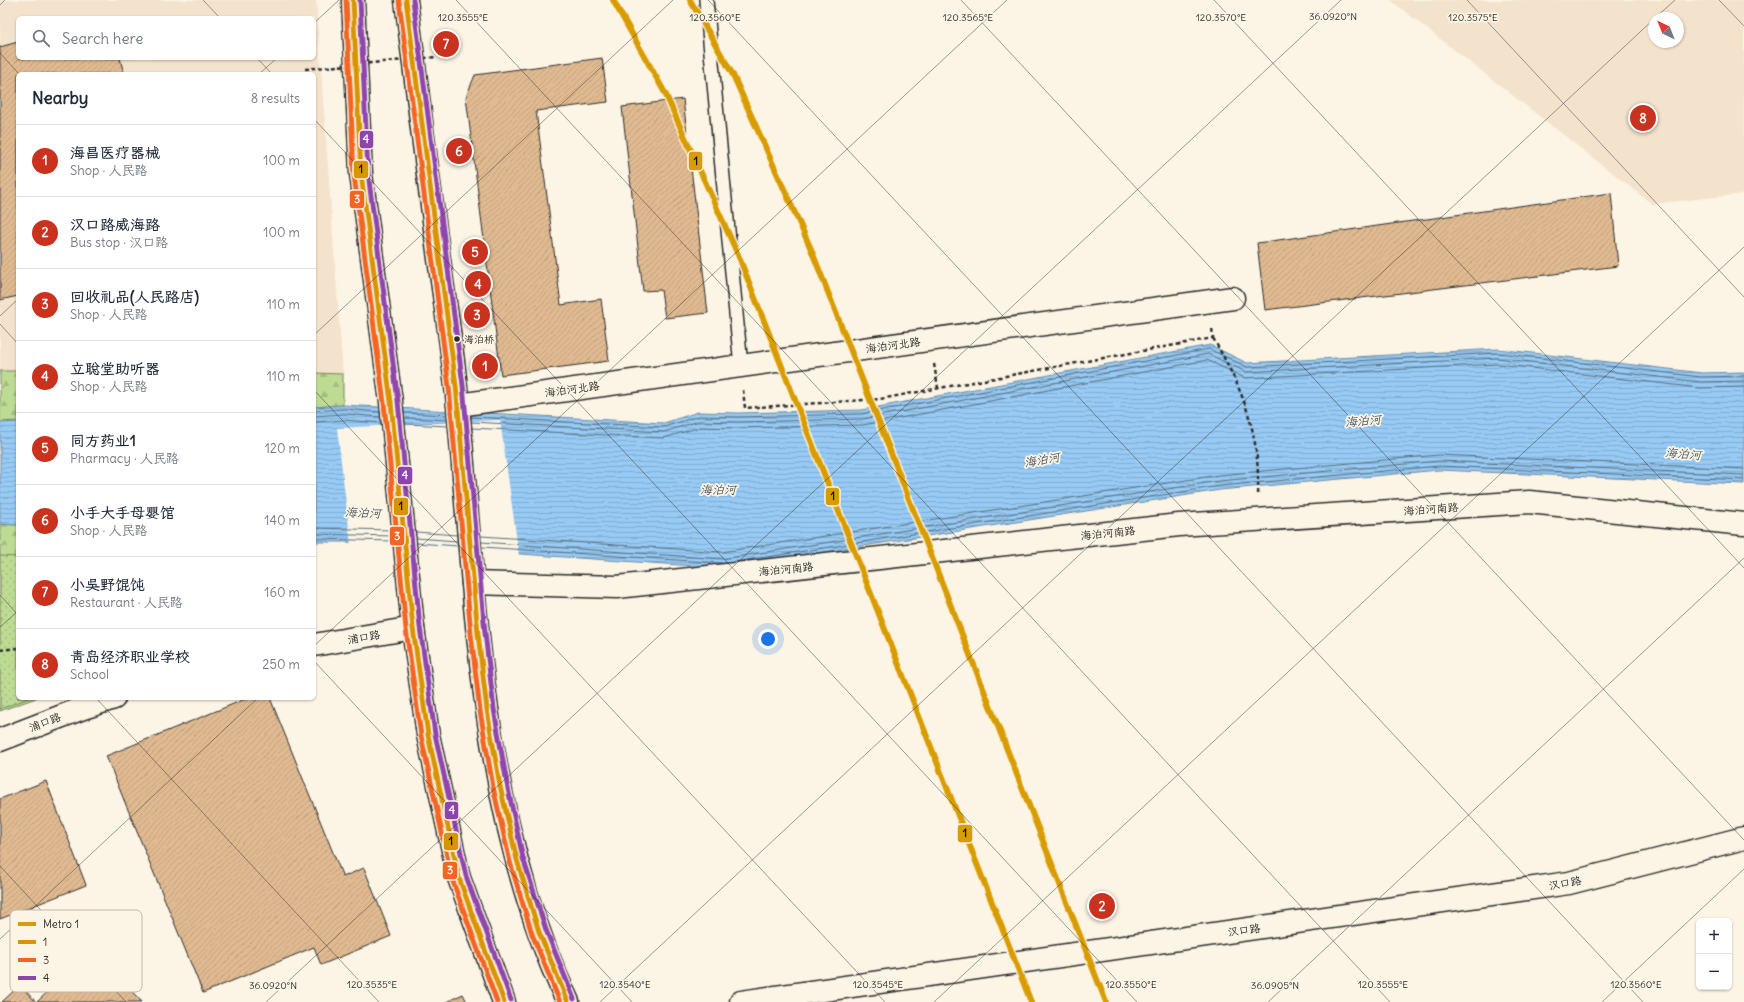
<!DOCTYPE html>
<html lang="en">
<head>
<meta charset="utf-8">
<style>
  :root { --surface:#fff; --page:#f2f2f3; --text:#1f2937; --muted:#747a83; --line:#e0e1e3; --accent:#c8321e }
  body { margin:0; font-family:Delius,"LXGW WenKai TC",sans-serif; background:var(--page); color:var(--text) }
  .controls { position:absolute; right:12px; bottom:12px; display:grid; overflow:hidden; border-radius:6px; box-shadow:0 1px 3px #0004 }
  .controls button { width:36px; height:36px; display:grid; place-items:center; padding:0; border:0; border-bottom:1px solid var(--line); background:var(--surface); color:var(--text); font:20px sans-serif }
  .compass { position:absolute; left:1648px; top:12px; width:36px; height:36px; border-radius:50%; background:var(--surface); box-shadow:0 1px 3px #0004; rotate:317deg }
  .you { position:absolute; left:768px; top:639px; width:14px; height:14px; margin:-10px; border:3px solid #fff; border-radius:50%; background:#1a73e8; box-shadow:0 0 0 6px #1a73e833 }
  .badge { display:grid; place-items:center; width:26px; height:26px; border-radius:50%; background:var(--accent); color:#fff; font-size:13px; font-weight:700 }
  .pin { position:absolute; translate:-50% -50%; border:2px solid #fff; box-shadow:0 1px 4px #0006 }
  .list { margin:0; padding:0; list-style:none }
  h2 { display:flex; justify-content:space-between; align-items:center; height:52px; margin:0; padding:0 16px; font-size:17px }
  h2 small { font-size:13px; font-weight:400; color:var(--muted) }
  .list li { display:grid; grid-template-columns:26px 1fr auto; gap:12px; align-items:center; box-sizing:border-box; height:72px; padding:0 16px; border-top:1px solid var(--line) }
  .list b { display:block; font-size:15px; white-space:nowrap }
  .list p { margin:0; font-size:13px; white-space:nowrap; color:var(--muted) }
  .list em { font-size:13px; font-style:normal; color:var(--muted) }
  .icon { flex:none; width:22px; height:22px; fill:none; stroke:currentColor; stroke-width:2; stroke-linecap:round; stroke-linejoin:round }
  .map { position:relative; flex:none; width:1744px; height:1002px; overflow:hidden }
  .search { position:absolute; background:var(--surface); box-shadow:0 1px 3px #0004; left:16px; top:16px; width:300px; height:44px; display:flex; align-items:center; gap:10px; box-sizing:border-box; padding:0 14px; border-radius:6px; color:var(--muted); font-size:15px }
  .panel { position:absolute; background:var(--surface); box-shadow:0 1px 3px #0004; left:16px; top:72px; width:300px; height:628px; border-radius:6px }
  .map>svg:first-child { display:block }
  .built { fill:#f4e3cc; fill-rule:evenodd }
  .forest { fill:url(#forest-firs); stroke:#74835f }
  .park { fill:url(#park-dots); stroke:#74835f }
  .water { fill:url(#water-rules); stroke:#6c8aa4 }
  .pier { fill:#fcf5e5 }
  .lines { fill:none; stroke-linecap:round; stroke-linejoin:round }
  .shore { stroke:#566b7b; stroke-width:1 }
  .building { fill:url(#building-hatch); stroke:#2b2b2b }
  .lane-casing { stroke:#2b2b2b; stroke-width:16 }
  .street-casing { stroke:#2b2b2b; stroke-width:25 }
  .secondary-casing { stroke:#2b2b2b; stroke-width:25 }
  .primary-casing { stroke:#2b2b2b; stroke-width:25 }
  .path { stroke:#2b2b2b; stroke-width:2.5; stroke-dasharray:4 3; stroke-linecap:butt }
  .lane { stroke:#fcf5e5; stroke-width:13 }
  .street { stroke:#fcf5e5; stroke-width:22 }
  .secondary { stroke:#fcf5e5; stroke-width:22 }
  .primary { stroke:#fcf5e5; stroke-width:22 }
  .path-bridge { stroke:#2b2b2b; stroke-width:2.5; stroke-dasharray:4 3; stroke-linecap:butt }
  .bus-1-casing { stroke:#fcf5e5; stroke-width:8 }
  .bus-2-casing { stroke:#fcf5e5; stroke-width:8 }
  .bus-3-casing { stroke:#fcf5e5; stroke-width:8 }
  .bus-1 { stroke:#d89406; stroke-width:5 }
  .bus-2 { stroke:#f26522; stroke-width:5 }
  .bus-3 { stroke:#8e44ad; stroke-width:5 }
  .metro-1-casing { stroke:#fcf5e5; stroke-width:9 }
  .metro-1 { stroke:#d89c06; stroke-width:6 }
  .ticks { fill:none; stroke:#2b2b2b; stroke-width:1; stroke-opacity:0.45 }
  .bus-dot { fill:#2b2b2b; stroke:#fcf5e5; stroke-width:1.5 }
  .labels { text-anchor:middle; stroke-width:3.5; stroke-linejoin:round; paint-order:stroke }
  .bus-label { font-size:10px; fill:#2b2b2b; stroke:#fcf5e5; text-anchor:start }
  .street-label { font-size:11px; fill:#2b2b2b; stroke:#fcf5e5 }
  .water-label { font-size:12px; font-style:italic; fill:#46535d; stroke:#fcf5e5 }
  .key { fill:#fcf5e5; stroke:#bdb8ad; stroke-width:1 }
  .key-label { font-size:11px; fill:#2b2b2b }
  .ticks-label { font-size:10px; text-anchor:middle; fill:#2b2b2b; stroke:#fcf5e5; stroke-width:3.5; stroke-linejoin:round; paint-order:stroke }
  .line-badge { stroke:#fcf5e5; stroke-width:1.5 }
  .badge-label { font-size:11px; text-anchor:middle; font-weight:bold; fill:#fff }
  .pale-badge-label { font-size:11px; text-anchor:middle; font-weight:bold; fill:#111 }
</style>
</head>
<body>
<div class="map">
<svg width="1744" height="1002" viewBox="0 0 1744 1002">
  <defs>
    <pattern id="forest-firs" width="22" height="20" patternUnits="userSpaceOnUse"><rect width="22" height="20" fill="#bedb93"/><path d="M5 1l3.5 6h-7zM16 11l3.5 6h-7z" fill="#a3bc7f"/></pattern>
    <pattern id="park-dots" width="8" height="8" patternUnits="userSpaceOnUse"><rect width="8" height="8" fill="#bedb93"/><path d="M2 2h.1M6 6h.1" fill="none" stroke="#a3bc7f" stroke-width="1.8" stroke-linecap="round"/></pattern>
    <pattern id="water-rules" width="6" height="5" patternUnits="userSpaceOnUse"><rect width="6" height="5" fill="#97caf4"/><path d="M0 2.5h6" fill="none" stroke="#82aed1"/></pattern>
    <pattern id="building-hatch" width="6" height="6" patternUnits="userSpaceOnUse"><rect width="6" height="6" fill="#e0ba91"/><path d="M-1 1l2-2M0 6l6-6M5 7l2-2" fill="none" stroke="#c0a07d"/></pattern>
  </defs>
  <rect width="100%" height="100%" fill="#fcf5e5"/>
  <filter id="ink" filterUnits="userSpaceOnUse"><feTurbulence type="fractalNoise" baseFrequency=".025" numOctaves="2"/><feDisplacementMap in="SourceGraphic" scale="8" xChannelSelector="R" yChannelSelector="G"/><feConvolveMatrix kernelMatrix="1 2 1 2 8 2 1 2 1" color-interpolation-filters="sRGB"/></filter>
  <g filter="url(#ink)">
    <path class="built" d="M0 0H316L343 374 314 373V74H18V371H0ZM18 18H314V58H18Z
      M1390 0H1744V194L1652 204ZM1654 18H1678V42H1654Z"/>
    <path class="forest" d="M0 371H18V421L0 422Z
      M314 373 343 374V405L314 407Z
      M0 524 18 525V698H36L0 711Z"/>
    <path class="park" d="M0 556 18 557V698H29L0 709Z"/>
    <path class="water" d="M1210 345 1247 363 1498 349 1702 373 1744 372V484L1439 470 1220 490 723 568 347 542H314V407L343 405 664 423 698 412 738 413 862 410Z
      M18 422V525L0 524V423Z"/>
    <path class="pier" d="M500 420 519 556 351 545 337 428Z"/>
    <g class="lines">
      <path class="shore" d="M314 411 344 409 380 412
        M404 413 447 415
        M314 416 344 414 380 417
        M471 417 664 427 699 416 738 417 862 414 1209 349 1247 367 1498 353 1701 377 1744 376
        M405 418 447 420
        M314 422 344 420 381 423
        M471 422 664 432 699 421 738 422 863 419 1208 354 1246 372 1497 358 1701 382 1744 381
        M405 424 448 426
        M472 428 664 438 700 427 738 428 863 425 1207 360 1245 378 1497 364 1700 388 1744 387
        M314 528 391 530
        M416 532 457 535
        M314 534 392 536
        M481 536 722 552 1219 475 1439 455 1744 469
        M416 538 457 541
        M314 539 393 541
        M481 542 722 559 1219 481 1439 461 1744 475
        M417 543 458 546
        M482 547 721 563
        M728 563 1220 486 1439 466 1744 480"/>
    </g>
    <path class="building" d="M18 42V58H120L124 74H18V296L0 300V47Z
      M602 58 608 102 536 111 561 305 601 299 609 361 501 375 466 97 475 75Z
      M683 99 708 313 665 318 661 290 643 291 622 107Z
      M1611 193 1618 266 1265 310 1257 243Z
      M248 698H270L343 877 364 868 391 936 321 965 314 947 203 993 106 756Z
      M46 781 86 885 0 919V799Z
      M92 950 142 1002H37Z
      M20 985 36 1002H2Z
      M463 994 467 1002H446Z"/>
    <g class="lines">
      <defs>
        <path id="lane" d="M706 0 741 366"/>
        <path id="street" d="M458 405 1233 298
          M473 583 617 587 1179 525 1529 502 1744 524
          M314 645 413 628
          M0 740 83 708 114 698"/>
        <path id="secondary" d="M741 1002 1569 883 1744 838"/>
        <path id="primary" d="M353 0 361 174 391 402 413 628 428 735 459 878 504 1002
          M406 0C416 81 426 163 437 244 444 298 453 352 458 406 476 604 481 820 568 1002"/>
      </defs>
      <use href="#lane" class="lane-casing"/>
      <use href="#street" class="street-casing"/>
      <use href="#secondary" class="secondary-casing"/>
      <use href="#primary" class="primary-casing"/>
      <path class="path" d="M1213 338C1244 392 1260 432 1258 496
        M934 364 938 388
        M743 390 745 408 880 399 1213 338 1212 327
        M0 650 18 648"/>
      <use href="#lane" class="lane"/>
      <use href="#street" class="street"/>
      <use href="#secondary" class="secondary"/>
      <use href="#primary" class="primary"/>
      <path class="path-bridge" d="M305 69 437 57"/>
      <defs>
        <path id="bus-1" d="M353 0 361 174 391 402 413 628 428 735 459 878 504 1002
          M406 0 456 386 478 634 487 710 500 786 517 860 539 932 568 1002"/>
        <path id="bus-2" d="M346 0 354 175 384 403 406 629 421 736 452 879 497 1002
          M399 1 449 387 471 634 480 711 493 787 510 862 532 934 560 1002"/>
        <path id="bus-3" d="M360 0 368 173 398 401 420 627 435 734 466 876 511 1000
          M413 0 463 385 485 633 494 709 507 784 523 858 546 930 574 999"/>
      </defs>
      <use href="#bus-1" class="bus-1-casing"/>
      <use href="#bus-2" class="bus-2-casing"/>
      <use href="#bus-3" class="bus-3-casing"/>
      <use href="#bus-1" class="bus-1"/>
      <use href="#bus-2" class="bus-2"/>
      <use href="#bus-3" class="bus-3"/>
      <defs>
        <path id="metro-1" d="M613 0 665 93 739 257 1031 1002
          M690 0 733 75 811 249 1106 1002"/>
      </defs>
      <use href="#metro-1" class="metro-1-casing"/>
      <use href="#metro-1" class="metro-1"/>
    </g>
  </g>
  <path class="ticks" d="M203 0 220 18M456 0 1390 1002M708 0 1643 1002M961 0 1744 840M1214 0 1744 568M1467 0 1744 297M1719 0 1744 26M0 5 5 0M1655 18 1675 0M314 23 339 0M0 53 19 74M257 58 272 74M259 74 277 58M314 119 1137 1002M0 316 18 299M0 324 18 344M314 335 673 0M314 390 885 1002M0 595 18 615M0 627 18 611M314 646 1007 0M314 661 632 1002M96 698 379 1002M0 866 126 1002M0 939 258 698M266 1002 1341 0M600 1002 1654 19M934 1002 1744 247M1268 1002 1744 558M1602 1002 1744 869"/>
  <circle class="bus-dot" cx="457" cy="339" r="3.5"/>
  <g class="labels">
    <g class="bus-label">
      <text x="464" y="343">海泊桥</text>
    </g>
    <g class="street-label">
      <text transform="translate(893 345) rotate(-8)" y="4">海泊河北路</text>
      <text transform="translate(572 389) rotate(-8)" y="4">海泊河北路</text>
      <text transform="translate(1431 509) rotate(-4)" y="4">海泊河南路</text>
      <text transform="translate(1108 533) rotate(-6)" y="4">海泊河南路</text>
      <text transform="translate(786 569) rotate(-6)" y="4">海泊河南路</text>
      <text transform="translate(364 637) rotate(-10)" y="4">浦口路</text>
      <text transform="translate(45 722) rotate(-21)" y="4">浦口路</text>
      <text transform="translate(1565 883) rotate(-11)" y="4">汉口路</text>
      <text transform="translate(1244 930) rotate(-8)" y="4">汉口路</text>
    </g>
    <g class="water-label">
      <text transform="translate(1363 421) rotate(-5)" y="4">海泊河</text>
      <text transform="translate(1683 454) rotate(5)" y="4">海泊河</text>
      <text transform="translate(1042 460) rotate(-10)" y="4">海泊河</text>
      <text x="718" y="494">海泊河</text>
      <text transform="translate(363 513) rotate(2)" y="4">海泊河</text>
    </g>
  </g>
  <rect x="10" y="910" width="132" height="82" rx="6" class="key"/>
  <rect x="18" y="922" width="18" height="4" fill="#d89c06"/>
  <rect x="18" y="940" width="18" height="4" fill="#d89406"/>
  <rect x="18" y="958" width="18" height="4" fill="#f26522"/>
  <rect x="18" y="976" width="18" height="4" fill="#8e44ad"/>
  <g class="key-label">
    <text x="43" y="928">Metro 1</text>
    <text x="43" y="946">1</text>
    <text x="43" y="964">3</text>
    <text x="43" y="982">4</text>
  </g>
  <g class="ticks-label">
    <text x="1333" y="20">36.0920°N</text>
    <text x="463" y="21">120.3555°E</text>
    <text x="715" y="21">120.3560°E</text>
    <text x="968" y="21">120.3565°E</text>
    <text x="1221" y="21">120.3570°E</text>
    <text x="1473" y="21">120.3575°E</text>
    <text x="372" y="988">120.3535°E</text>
    <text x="625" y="988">120.3540°E</text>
    <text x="878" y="988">120.3545°E</text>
    <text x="1131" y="988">120.3550°E</text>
    <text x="1383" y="988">120.3555°E</text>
    <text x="1636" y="988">120.3560°E</text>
    <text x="273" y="989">36.0920°N</text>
    <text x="1275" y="989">36.0905°N</text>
  </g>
  <g class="line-badge">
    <rect x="359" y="130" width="15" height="19" rx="4" fill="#8e44ad"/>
    <rect x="688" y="151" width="15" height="20" rx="4" fill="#d89c06"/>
    <rect x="353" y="160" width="16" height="19" rx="4" fill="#d89406"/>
    <rect x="349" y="190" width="16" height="19" rx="4" fill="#f26522"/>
    <rect x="397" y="466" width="16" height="19" rx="4" fill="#8e44ad"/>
    <rect x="825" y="487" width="15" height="19" rx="4" fill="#d89c06"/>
    <rect x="393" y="497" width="16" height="19" rx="4" fill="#d89406"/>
    <rect x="389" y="526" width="16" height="20" rx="4" fill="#f26522"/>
    <rect x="444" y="801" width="15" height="19" rx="4" fill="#8e44ad"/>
    <rect x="957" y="824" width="16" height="19" rx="4" fill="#d89c06"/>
    <rect x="443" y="832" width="16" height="19" rx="4" fill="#d89406"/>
    <rect x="442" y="861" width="16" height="19" rx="4" fill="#f26522"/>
  </g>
  <g class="badge-label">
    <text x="366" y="143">4</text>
    <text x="357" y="203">3</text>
    <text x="405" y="479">4</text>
    <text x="397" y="540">3</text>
    <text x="452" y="814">4</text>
    <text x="450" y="874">3</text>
  </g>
  <g class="pale-badge-label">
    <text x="696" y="165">1</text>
    <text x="361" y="173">1</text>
    <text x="833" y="500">1</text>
    <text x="401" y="510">1</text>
    <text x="965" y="837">1</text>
    <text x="451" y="845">1</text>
  </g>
</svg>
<div class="controls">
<button>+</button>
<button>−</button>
</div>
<svg class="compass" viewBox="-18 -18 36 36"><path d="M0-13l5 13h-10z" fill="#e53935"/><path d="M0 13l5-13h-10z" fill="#747a83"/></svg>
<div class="you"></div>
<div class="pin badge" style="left:485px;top:366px">1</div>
<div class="pin badge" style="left:1102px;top:906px">2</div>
<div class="pin badge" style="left:477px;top:315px">3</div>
<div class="pin badge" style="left:478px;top:284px">4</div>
<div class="pin badge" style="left:475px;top:252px">5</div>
<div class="pin badge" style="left:459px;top:151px">6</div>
<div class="pin badge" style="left:446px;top:44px">7</div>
<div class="pin badge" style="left:1643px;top:118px">8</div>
<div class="search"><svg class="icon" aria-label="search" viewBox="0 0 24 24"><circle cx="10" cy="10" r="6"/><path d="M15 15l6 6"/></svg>Search here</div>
<section class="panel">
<h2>Nearby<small>8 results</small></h2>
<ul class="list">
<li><span class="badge">1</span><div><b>海昌医疗器械</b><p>Shop · 人民路</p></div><em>100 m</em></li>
<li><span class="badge">2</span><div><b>汉口路威海路</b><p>Bus stop · 汉口路</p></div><em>100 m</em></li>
<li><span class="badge">3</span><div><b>回收礼品(人民路店)</b><p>Shop · 人民路</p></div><em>110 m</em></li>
<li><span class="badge">4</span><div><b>立聪堂助听器</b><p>Shop · 人民路</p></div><em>110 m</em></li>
<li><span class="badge">5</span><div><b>同方药业1</b><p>Pharmacy · 人民路</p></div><em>120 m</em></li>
<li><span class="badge">6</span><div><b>小手大手母婴馆</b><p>Shop · 人民路</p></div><em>140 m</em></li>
<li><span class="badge">7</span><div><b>小吴野馄饨</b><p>Restaurant · 人民路</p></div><em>160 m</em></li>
<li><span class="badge">8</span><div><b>青岛经济职业学校</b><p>School</p></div><em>250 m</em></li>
</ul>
</section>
</div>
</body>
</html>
